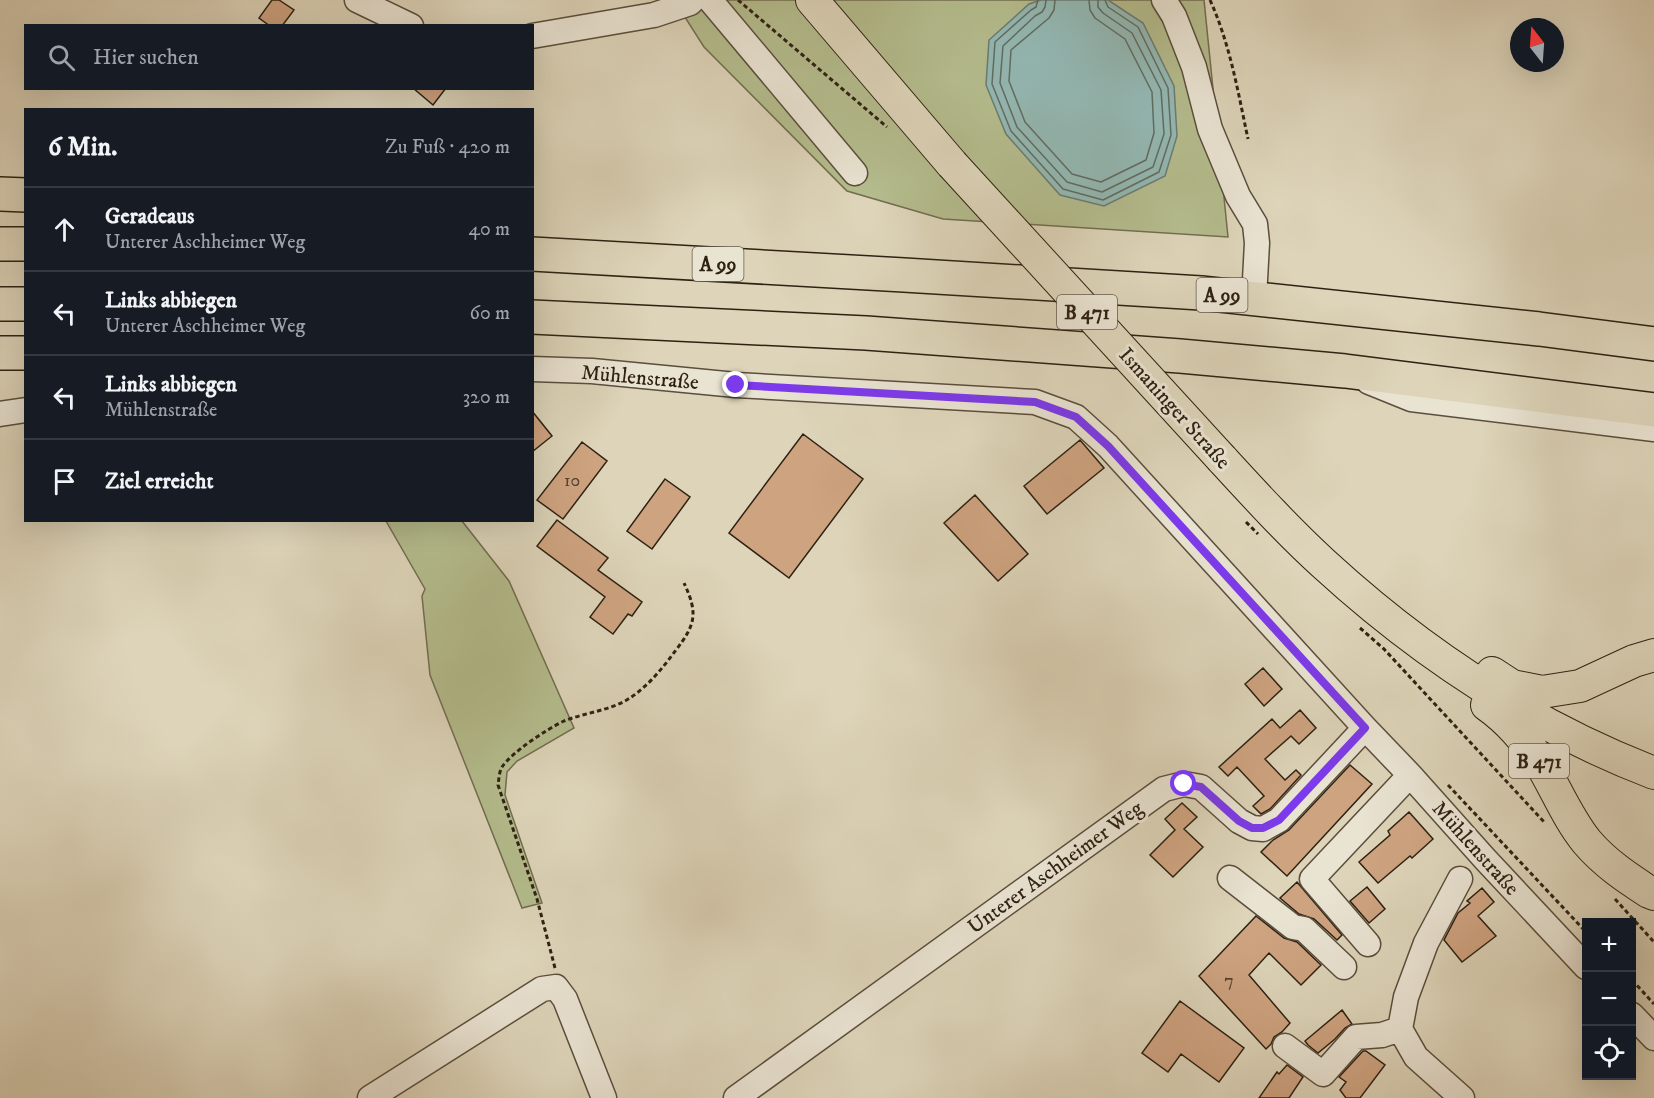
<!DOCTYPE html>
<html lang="de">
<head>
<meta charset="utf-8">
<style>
  :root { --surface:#171b24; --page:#242831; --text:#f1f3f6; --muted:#9ea1a6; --line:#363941 }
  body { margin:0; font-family:"IM FELL DW Pica",serif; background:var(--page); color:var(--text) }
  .controls { position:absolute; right:18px; bottom:18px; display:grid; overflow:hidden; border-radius:0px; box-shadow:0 6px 24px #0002 }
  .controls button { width:54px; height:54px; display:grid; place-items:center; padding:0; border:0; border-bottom:2px solid var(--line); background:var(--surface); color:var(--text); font:30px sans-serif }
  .compass { position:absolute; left:1510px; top:18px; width:54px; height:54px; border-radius:50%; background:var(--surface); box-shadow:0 6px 24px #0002; rotate:343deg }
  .stop { position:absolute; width:18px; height:18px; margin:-14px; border:4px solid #7c3aed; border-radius:50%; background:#fff }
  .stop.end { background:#7c3aed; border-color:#fff; box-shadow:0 2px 6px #0008 }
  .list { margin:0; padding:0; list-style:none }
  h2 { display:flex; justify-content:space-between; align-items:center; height:78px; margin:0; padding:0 24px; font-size:26px }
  h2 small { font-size:20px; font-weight:400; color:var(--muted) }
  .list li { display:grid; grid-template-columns:39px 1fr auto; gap:18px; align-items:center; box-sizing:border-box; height:84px; padding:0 24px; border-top:2px solid var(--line) }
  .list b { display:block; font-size:22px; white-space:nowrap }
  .list p { margin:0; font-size:20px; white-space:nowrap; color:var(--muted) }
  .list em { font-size:20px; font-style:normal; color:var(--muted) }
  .icon { flex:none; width:33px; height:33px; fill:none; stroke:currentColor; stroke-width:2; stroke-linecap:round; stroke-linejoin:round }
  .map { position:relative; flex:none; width:1654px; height:1098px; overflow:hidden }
  .search { position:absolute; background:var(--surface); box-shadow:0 6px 24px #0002; left:24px; top:24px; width:510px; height:66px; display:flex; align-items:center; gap:15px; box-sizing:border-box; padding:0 21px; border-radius:0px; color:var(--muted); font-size:22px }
  .panel { position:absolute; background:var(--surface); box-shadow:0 6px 24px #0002; left:24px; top:108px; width:510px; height:414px; border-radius:0px }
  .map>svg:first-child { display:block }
  .green { fill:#b4bc8d; stroke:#716e50; stroke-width:1.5 }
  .water { fill:#93b8b3; stroke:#6b7c73; stroke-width:1.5 }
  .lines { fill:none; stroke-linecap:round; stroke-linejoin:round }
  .shore { stroke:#606c62; stroke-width:1.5 }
  .building { fill:#cea380; stroke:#2e2112; stroke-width:1.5 }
  .minor-casing { stroke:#5a4e3c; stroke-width:27 }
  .major-casing { stroke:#2e2112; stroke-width:34 }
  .highway-casing { stroke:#2e2112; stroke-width:36 }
  .path { stroke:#2e2112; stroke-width:3; stroke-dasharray:4.5 3; stroke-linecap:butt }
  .minor { stroke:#e9e3d2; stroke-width:24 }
  .major { stroke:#ddd4b9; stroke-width:32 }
  .highway { stroke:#ddd4b9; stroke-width:33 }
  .major-bridge-casing { stroke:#2e2112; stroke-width:34; stroke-linecap:butt }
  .major-bridge { stroke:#ddd4b9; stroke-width:32 }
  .route { stroke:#7c3aed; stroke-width:8 }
  .labels { text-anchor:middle; stroke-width:6; stroke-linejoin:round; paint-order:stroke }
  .number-label { font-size:18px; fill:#56422e }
  .shield { fill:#e9e3d2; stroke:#665b4c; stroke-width:1.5 }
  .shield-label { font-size:20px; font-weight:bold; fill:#2e2112 }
  .street-label { font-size:21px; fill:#2e2112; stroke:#e9e3d2 }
</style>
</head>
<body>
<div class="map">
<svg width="1654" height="1098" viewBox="0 0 1654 1098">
  <rect width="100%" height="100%" fill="#ddd4b9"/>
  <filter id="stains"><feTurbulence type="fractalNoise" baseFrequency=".00333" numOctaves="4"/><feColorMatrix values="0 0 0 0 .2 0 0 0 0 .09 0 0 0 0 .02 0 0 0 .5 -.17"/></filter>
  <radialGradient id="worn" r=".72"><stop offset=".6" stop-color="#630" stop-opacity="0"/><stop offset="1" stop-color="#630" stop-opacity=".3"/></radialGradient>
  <path class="green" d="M674 0H1204L1228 237 943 219 847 191 704 47Z
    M386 521H462L509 581 574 728 517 761 507 772 505 795 542 903 522 908 430 675 422 596 425 589Z"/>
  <path class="water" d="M1041 0H1108L1143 23 1174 86 1177 136 1165 176 1104 206 1060 195 1006 134 986 85 989 40 1029 4Z"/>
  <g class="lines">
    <path class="shore" d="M1038 0 1036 7 1031 10 995 42 992 84 1011 131 1063 189 1103 200 1159 172 1171 135 1168 88 1138 27 1108 7 1105 0
      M1046 0 1045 7 1042 12 1035 16 1003 46 1000 83 1017 127 1067 182 1102 192 1153 167 1164 134 1161 90 1132 33 1103 13 1098 7V0
      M1055 0 1054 10 1049 18 1011 50 1009 81 1025 122 1072 174 1101 182 1146 160 1154 133 1152 92 1125 39 1095 18 1090 10 1089 0"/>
  </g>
  <path class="building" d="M272 0H279L294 10 282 26H270L259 18Z
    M413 88H446L433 105Z
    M532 411 552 436 532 452Z
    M803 434 863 479 789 578 729 533Z
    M1080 440 1104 468 1047 514 1024 486Z
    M582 442 607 461 563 519 537 500Z
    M665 479 690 497 652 549 627 531Z
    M975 495 1028 554 998 581 944 523Z
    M557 520 608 558 598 570 642 602 632 616 628 614 613 634 590 617 605 597 537 546Z
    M1263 668 1282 689 1264 706 1245 684Z
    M1300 710 1316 728 1299 744 1291 736 1265 759 1285 780 1296 770 1301 775 1270 809 1261 814 1253 806 1264 796 1237 767 1228 776 1219 767 1272 719 1280 728Z
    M1350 765 1372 784 1287 876 1261 852 1273 840 1289 830Z
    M1182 803 1197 817 1184 829 1203 847 1173 877 1150 855 1175 830 1165 819Z
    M1409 812 1433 839 1412 858 1410 856 1378 883 1359 862 1390 835 1388 831Z
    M1297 882 1342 935 1337 940 1314 919 1299 914 1280 898Z
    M1367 887 1385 909 1369 923 1350 901Z
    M1482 888 1494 902 1478 916 1496 936 1462 962 1444 940 1458 913 1470 903 1467 901Z
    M1256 916 1284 938 1297 942 1321 965 1301 985 1269 953 1249 975 1290 1023 1282 1032 1274 1037 1271 1044 1266 1049 1199 976Z
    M1180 1001 1244 1048 1219 1082 1181 1054 1168 1072 1142 1053Z
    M1342 1010 1352 1024 1345 1028 1335 1039 1318 1053 1308 1045 1305 1041Z
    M1363 1051H1366L1385 1065 1360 1098H1346L1340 1090 1346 1082 1339 1077Z
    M1287 1065 1303 1077 1289 1098H1259L1277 1072 1279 1074Z"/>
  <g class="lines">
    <defs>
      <path id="minor" d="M357 0 411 26
        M710 0 855 173
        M1164 0 1174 16 1194 67 1210 129 1238 196 1255 224 1257 243 1254 298
        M532 36 654 15 690 3 693 0
        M532 369 592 371 736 385 1035 402 1076 417 1108 446 1365 728 1410 775 1485 859 1586 967
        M1369 382 1411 399 1654 429
        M0 414 26 410
        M1230 878 1293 927 1304 929 1344 967
        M1460 879 1426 943 1406 997 1400 1029 1416 1057 1462 1098
        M1368 944 1312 879 1410 775
        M1632 1015 1654 1038
        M1285 1046 1323 1074 1356 1037 1382 1035 1400 1029
        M370 1098 542 989 556 987 565 999 604 1098
        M736 1098 1164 789 1184 784 1201 787 1239 821 1252 828 1263 829 1279 820 1365 728"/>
      <path id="major" d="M812 0 952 164
        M1222 459C1255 495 1288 531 1324 564 1420 652 1532 726 1654 773
        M1492 673 1512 686 1542 692 1580 686 1634 661 1654 655
        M1487 705C1507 719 1527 741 1540 762 1556 789 1568 819 1587 842 1605 863 1626 877 1649 892L1654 894"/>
      <path id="highway" d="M0 194 26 195
        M0 244H26
        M532 254 904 275 1201 293 1539 329 1654 344
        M0 304H26
        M532 317 866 333 1180 356 1345 371 1654 410
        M0 353H26"/>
    </defs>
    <use href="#minor" class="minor-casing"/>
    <use href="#major" class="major-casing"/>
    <use href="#highway" class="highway-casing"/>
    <path class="path" d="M738 0 887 127
      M1210 0C1230 44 1238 92 1248 139
      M1246 522 1258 534
      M1360 628 1384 649 1545 823
      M1448 785 1586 932
      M1615 899 1654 942
      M555 968 537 899 498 785C499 779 499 772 502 767 512 752 547 729 564 721 584 713 606 711 625 701 646 689 662 669 676 650 696 624 698 613 684 583
      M1632 980 1654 1004"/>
    <use href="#minor" class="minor"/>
    <use href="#major" class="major"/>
    <use href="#highway" class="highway"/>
    <defs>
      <path id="major-bridge" d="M952 164 1222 459"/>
    </defs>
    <use href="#major-bridge" class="major-bridge-casing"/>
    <use href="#major-bridge" class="major-bridge"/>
  </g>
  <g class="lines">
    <path class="route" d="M736 385 1035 402 1076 417 1108 446 1365 728 1279 820 1263 828H1252L1239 821 1201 787 1184 784"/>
  </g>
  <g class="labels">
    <g class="number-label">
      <text x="572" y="486">10</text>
      <text x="1229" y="986">7</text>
    </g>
    <g class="shield">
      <rect x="692.5" y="247" width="51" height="34" rx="4.5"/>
      <rect x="1196.5" y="278" width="51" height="34" rx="4.5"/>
      <rect x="1057" y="295" width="60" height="34" rx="4.5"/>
      <rect x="1509" y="744" width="60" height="34" rx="4.5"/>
    </g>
    <g class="shield-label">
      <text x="718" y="271">A 99</text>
      <text x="1222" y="302">A 99</text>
      <text x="1087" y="319">B 471</text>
      <text x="1539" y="768">B 471</text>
    </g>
    <g class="street-label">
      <text transform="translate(640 377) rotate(5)" y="7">Mühlenstraße</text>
      <text transform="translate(1175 408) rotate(48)" y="7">Ismaninger Straße</text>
      <text transform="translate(1476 848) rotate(48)" y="7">Mühlenstraße</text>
      <text transform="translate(1055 867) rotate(-36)" y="7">Unterer Aschheimer Weg</text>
    </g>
  </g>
  <rect width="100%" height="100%" filter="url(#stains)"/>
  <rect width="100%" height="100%" fill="url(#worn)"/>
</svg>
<div class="controls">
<button>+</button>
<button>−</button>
<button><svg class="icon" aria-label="locate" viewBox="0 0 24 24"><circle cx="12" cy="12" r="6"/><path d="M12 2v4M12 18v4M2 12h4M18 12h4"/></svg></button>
</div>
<svg class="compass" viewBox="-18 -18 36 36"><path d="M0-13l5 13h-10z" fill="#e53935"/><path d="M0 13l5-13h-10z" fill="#9ea1a6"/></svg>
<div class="stop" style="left:1184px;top:784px"></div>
<div class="stop end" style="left:736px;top:385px"></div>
<div class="search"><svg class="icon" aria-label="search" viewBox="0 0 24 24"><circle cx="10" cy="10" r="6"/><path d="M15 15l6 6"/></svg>Hier suchen</div>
<section class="panel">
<h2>6 Min.<small>Zu Fuß · 420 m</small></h2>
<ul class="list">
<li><svg class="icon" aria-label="ahead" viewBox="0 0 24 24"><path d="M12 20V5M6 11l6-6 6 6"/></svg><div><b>Geradeaus</b><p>Unterer Aschheimer Weg</p></div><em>40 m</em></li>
<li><svg class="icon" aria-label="left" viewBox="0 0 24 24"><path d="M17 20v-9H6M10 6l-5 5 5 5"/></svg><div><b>Links abbiegen</b><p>Unterer Aschheimer Weg</p></div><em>60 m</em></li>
<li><svg class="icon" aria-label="left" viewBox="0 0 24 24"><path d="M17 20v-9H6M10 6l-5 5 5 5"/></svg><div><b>Links abbiegen</b><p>Mühlenstraße</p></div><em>320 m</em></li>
<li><svg class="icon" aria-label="arrive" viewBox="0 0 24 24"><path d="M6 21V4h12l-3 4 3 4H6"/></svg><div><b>Ziel erreicht</b></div></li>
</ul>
</section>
</div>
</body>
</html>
